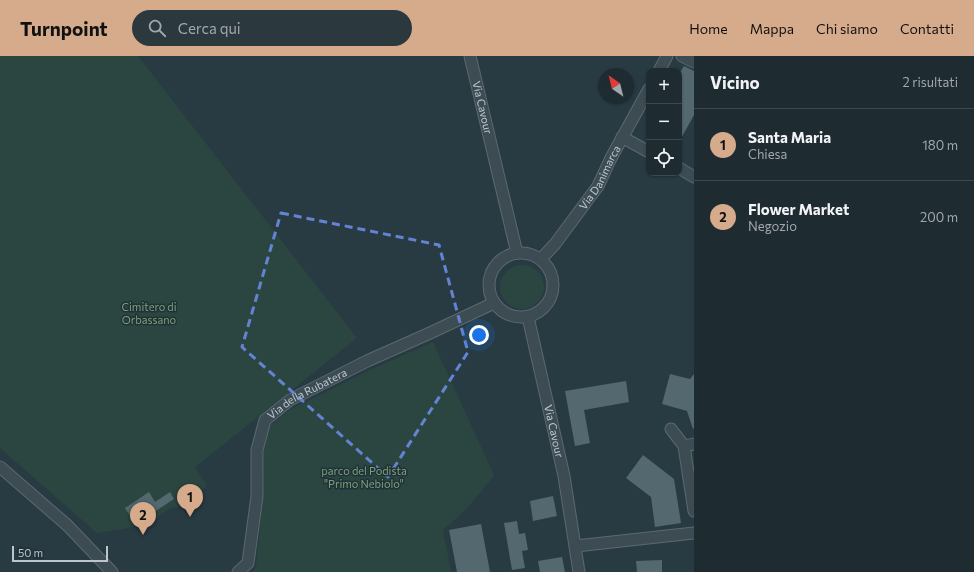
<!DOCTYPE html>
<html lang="it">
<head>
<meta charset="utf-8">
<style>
  :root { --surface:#1e2c32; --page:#2b383e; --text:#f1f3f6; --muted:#a1a7ac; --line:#3c484d; --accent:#d6ab8b }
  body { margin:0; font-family:Commissioner,sans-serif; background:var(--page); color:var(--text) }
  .controls { position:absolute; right:12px; top:12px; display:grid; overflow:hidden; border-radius:8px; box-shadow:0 1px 3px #0004 }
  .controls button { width:36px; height:36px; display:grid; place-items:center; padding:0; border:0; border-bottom:1px solid var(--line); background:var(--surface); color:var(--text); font:20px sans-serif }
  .compass { position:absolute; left:598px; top:12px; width:36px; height:36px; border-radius:50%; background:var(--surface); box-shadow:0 1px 3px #0004; rotate:325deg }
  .scale { position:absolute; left:12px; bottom:10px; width:96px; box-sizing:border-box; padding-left:4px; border:2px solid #bac6cc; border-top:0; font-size:11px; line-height:14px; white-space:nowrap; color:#bac6cc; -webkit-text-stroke:3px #213138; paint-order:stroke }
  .you { position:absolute; left:479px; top:279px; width:14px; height:14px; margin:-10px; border:3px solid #fff; border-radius:50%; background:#1a73e8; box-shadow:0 0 0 6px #1a73e833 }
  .badge { display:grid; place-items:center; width:26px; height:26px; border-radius:50%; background:var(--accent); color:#111; font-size:13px; font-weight:700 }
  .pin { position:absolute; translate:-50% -33px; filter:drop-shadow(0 1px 2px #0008) }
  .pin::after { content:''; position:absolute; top:21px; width:14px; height:12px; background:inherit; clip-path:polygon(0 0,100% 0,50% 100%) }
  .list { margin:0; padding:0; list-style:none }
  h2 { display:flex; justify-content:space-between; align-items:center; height:52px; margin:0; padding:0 16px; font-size:17px }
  h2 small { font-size:13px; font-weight:400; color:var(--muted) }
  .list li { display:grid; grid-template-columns:26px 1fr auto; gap:12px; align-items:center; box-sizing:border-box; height:72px; padding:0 16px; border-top:1px solid var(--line) }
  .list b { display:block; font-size:15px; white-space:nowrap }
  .list p { margin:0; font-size:13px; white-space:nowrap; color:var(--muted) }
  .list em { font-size:13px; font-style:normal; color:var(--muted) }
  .icon { flex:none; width:22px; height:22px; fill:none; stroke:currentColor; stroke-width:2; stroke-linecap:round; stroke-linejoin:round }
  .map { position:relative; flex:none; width:694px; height:516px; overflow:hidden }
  header { display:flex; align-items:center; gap:24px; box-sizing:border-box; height:56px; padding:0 20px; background:var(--accent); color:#111 }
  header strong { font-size:19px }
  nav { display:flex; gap:22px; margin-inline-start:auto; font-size:14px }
  .search { width:280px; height:36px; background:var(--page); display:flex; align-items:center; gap:10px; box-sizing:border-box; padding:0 14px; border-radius:22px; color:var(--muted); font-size:15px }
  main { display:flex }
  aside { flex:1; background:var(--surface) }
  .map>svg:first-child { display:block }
  .green { fill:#2b4641 }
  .building { fill:#546870 }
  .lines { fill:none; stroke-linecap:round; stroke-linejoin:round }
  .minor-casing { stroke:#5b6970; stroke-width:13 }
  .minor { stroke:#3d4c53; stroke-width:11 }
  .marked { fill:none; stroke:#6484d3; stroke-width:3; stroke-dasharray:8 5; stroke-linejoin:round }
  .labels { text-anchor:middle; stroke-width:3; stroke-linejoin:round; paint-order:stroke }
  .street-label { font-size:11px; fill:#bac6cc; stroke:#213138 }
  .park-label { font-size:11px; fill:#7aa279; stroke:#213138 }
</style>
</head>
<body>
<header>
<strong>Turnpoint</strong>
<div class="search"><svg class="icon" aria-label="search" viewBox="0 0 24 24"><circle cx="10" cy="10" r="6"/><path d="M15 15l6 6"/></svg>Cerca qui</div>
<nav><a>Home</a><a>Mappa</a><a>Chi siamo</a><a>Contatti</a></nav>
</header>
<main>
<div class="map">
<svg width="694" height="516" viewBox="0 0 694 516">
  <rect width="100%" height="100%" fill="#283b43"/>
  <path class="green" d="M0 0H138L357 282 195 411 207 430 198 437 178 441 180 451 170 452 147 469 97 477 0 392Z
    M500 231a22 22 0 1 1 44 0a22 22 0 1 1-44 0Z
    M433 286 494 419C478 440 464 457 443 474L451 516H253L256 511 263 440 264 392 270 369 291 353 370 314Z"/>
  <path class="building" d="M684 10 694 15V59L679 86V18Z
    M670 318 690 323 694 318V372L693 373 687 355 662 348Z
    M626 325 629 346 584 354 590 387 575 390 565 335Z
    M643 399 674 423 681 467 655 471 651 441 626 422Z
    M149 436 155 446 170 436 174 443 142 464 138 459 132 463 125 452Z
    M553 440 557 460 533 465 530 445Z
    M517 465 519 478 525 477 528 494 522 495 525 512 512 514 504 467Z
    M481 468 490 516H457L449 474Z
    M562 501 565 516H540L538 505Z
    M662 504V516H637L636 505Z"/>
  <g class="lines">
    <defs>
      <g id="minor">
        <path id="s1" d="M470 0 517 197"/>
        <path d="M682 0 694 6"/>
        <path d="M659 15 667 0"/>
        <path d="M622 81 649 96"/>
        <path d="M679 112 694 121"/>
        <circle cx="521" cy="229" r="32"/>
        <path id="s2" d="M541 203 555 188 598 130 611 102 649 33"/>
        <path id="s3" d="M528 261 564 420 579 516"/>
        <path d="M671 373 684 390 694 455"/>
        <path d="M684 390 694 388"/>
        <path d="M0 411 67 469 112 516"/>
        <path d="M576 490 694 477"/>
        <path id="s4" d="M238 516 248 507 257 440V394L265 364 290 344 367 305 430 277 494 247"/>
      </g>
    </defs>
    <use href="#minor" class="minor-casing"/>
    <use href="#minor" class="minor"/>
  </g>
  <path class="marked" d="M281 157 439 189 468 296 388 421 242 291Z"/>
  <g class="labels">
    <g class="street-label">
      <text dy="4" stroke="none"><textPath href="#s1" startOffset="53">Via Cavour</textPath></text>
      <text dy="4" stroke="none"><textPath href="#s2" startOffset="101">Via Danimarca</textPath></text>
      <text dy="4" stroke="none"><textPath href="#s4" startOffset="208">Via della Rubatera</textPath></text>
      <text dy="4" stroke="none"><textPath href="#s3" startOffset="117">Via Cavour</textPath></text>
    </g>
    <g class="park-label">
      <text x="149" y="255">Cimitero di<tspan x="149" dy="13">Orbassano</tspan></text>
      <text x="364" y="419">parco del Podista<tspan x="364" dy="13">"Primo Nebiolo"</tspan></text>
    </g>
  </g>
</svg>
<div class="controls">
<button>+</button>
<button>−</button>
<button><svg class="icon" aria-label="locate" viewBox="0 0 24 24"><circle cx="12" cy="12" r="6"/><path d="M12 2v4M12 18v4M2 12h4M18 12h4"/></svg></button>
</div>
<svg class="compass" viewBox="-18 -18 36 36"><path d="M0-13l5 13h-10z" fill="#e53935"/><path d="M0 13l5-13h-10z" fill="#a1a7ac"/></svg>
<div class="scale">50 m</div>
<div class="you"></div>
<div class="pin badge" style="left:190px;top:461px">1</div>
<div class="pin badge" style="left:143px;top:479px">2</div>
</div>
<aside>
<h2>Vicino<small>2 risultati</small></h2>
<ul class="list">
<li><span class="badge">1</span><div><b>Santa Maria</b><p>Chiesa</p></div><em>180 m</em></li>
<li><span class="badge">2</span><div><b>Flower Market</b><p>Negozio</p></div><em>200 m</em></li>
</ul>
</aside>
</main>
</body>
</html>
